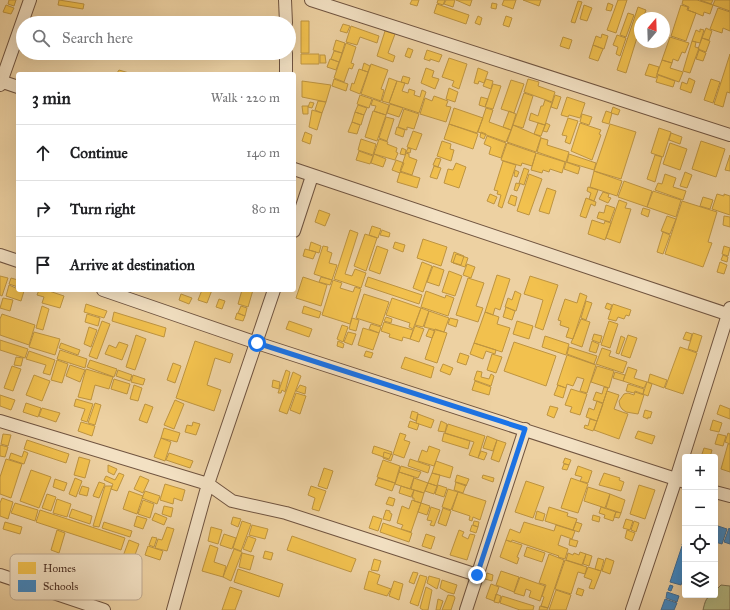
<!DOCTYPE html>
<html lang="en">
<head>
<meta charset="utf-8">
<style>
  :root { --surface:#fff; --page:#f6f6f6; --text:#202124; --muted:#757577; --line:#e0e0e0 }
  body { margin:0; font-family:"IM FELL Great Primer",serif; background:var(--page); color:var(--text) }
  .controls { position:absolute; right:12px; bottom:12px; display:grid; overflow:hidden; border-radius:4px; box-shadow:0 4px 16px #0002 }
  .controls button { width:36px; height:36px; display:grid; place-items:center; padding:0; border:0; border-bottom:1px solid var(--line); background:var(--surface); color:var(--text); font:20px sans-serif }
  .compass { position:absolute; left:634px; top:12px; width:36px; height:36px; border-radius:50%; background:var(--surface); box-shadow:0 4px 16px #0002; rotate:19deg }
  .stop { position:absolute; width:12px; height:12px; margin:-9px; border:3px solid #1a73e8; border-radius:50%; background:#fff }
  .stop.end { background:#1a73e8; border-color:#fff; box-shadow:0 1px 4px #0008 }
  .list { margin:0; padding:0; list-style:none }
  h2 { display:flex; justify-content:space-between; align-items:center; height:52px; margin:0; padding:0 16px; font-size:17px }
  h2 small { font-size:13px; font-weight:400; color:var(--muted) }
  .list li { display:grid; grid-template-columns:26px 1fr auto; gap:12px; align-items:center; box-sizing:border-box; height:56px; padding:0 16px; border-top:1px solid var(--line) }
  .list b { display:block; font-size:15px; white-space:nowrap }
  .list em { font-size:13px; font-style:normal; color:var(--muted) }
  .icon { flex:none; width:22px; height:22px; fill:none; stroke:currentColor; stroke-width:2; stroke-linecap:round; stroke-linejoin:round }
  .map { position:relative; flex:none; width:730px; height:610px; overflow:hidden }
  .search { position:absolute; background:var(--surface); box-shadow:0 4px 16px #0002; left:16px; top:16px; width:280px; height:44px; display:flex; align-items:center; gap:10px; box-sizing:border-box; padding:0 14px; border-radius:22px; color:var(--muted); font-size:15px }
  .panel { position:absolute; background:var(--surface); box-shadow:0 4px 16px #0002; left:16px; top:72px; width:280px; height:220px; border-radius:4px }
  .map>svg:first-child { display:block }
  .green { fill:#b8bc85; stroke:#7f7352 }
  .homes { fill:#f2c14e; stroke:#be9440 }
  .schools { fill:#3f88c5; stroke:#416c93 }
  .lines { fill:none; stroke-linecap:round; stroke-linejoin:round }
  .street-casing { stroke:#705440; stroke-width:14 }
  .street { stroke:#f3e1c3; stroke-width:12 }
  .route { stroke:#1a73e8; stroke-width:5 }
  .key { fill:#f3e1c3; stroke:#bfaa92; stroke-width:1 }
  .key-label { font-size:11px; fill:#462a1f }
</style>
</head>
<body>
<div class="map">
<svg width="730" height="610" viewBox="0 0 730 610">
  <rect width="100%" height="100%" fill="#edd1a2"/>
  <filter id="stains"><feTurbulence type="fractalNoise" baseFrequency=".005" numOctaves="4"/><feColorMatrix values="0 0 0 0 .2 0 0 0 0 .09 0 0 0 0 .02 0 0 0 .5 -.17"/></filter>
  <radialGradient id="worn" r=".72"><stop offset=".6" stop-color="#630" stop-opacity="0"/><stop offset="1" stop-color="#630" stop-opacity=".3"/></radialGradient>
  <path class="green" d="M721 585 730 586V610H703C705 602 706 595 715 595V591Z"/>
  <path class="homes" d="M9 0H16L14 6 8 4Z
    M59 0 84 4 83 9 58 5Z
    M412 0H419L417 6 410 4Z
    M438 0H445L443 5 437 3Z
    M446 0H455L453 7 444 4Z
    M456 0H472L470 6Z
    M504 0H516L513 9 502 5Z
    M523 0H541L539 6Z
    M618 0H627L616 33 607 30Z
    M683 0H697L713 5 710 14 704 12 703 16 688 10 689 7 682 4Z
    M700 0H713L711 4Z
    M715 0H730V11L713 5Z
    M578 1 582 2 575 23 571 22Z
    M492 3 497 4 496 9 491 8Z
    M608 3 613 5 611 11 606 10Z
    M437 4 469 15 466 24 434 13Z
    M6 5 14 8 11 14 3 12Z
    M584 5 592 8 587 21 580 19Z
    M681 5 688 7 687 10 696 13 686 41 671 36Z
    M638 7 646 10 643 18H640V28L626 73 617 70Z
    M718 8 730 12V31L723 28 722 33 710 29Z
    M628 13 634 15 626 37 620 35Z
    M478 16 482 18 480 25 475 23Z
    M506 16 512 18 509 27 503 25Z
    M301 21H309V53H301Z
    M343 24 350 26 347 33 340 31Z
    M351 26 379 36 377 43 360 37 357 45 346 42Z
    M706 28 712 31 709 40 702 38Z
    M700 29 704 30 700 43 692 41 696 30 700 32Z
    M385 31 395 34 388 53 395 56 393 62 377 56Z
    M602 34 608 36 604 49 593 45 596 36 601 38Z
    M617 35 626 38 620 56 616 54 618 47 613 45Z
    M563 37 572 40 569 49 560 46Z
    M670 37 689 43 685 53 682 52 678 61 673 59 672 63 662 60Z
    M702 38 710 41 706 52 698 49Z
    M336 40 345 43 342 53 333 50Z
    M692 41 696 42 695 47 699 48 690 73 683 71Z
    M346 43 356 47 351 63 354 64 352 69 349 68 344 82 334 78Z
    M593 45 603 49 598 61 589 58Z
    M408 48 413 50 410 58 405 56Z
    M427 50 442 55 439 62 430 59V61L424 59Z
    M699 50 706 53 703 61 696 59Z
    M334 51 342 53 339 62 331 59Z
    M301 54H319V64H301Z
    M730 54V93L727 92 723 107 714 104Z
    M320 55H325L326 63H320Z
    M449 58 467 64 459 89 452 86 454 81 442 77Z
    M330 59 339 62 336 70 327 67Z
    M662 60 672 63 670 68 683 72 679 82 657 74Z
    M364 63 370 66 368 72 362 70Z
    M371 64 388 70 381 89 384 90 381 101 361 94Z
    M649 64 659 67 656 78 645 75Z
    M426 68 434 71 432 77 439 79 435 89 421 83Z
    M478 68 488 72 484 83 479 81 478 84 474 83Z
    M359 69 368 72 360 94 350 90 352 83 354 84Z
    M119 70 129 73V74L117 73Z
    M658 75 675 81 673 87 656 82Z
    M403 76 410 78 408 84 401 82Z
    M389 78 397 81 389 103 382 101Z
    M689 78 695 81 691 93 680 89 682 82 687 84Z
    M334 79 348 84 346 91 332 86Z
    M486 79 493 81 491 89 483 86Z
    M528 79 539 82 538 86 555 92 552 102 524 92Z
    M711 79 720 82 713 103 704 100Z
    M511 80 524 84 514 113 501 109Z
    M302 81 331 85 326 102 302 97Z
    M397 81 405 83 402 91 408 93 409 89 415 91 414 95 420 97 422 90 426 92 419 113 389 103Z
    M493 84 501 86 493 109 485 107Z
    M449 88 458 92 455 102 446 99Z
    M524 93 533 96 523 128 513 125Z
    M360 95 372 99 369 108 357 104Z
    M555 95 561 97 557 109 551 107Z
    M434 96 448 101 446 106 451 107 446 122 420 114 425 98 432 101Z
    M481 97 488 99 485 107 479 105Z
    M567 97 585 103 580 118 569 115 568 117 561 115Z
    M373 99 389 105 386 115 374 111 376 106 371 105Z
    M545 100 552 103 545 125 529 120 531 113 538 116 541 106H543Z
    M318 101 326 102 322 113 315 110Z
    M310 102 314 103 312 108 308 107Z
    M390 104 403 108 399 117 387 113Z
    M358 105 367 108 364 115 355 112Z
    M302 106H308V114H303Z
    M613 107 620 110 618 115 611 113Z
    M454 108 483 118 477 133 449 124Z
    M486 108 493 110 489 122 511 130 506 142 478 132Z
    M404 109 419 114 414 129 407 127V130L398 127Z
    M312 110 322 113 317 130 309 127Z
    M373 111 386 115 377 141 365 137Z
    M509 111 516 114 511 130 503 127Z
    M606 111 612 113 609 124 602 122Z
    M355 112 364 115 361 125 352 122Z
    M582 114 592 117 589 125 580 122Z
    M386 117 394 119 387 141 379 138Z
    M568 118 578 121 570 144 565 142 567 136 562 135Z
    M352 122 360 125 357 134 348 132Z
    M538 123 545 125 541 136 534 134Z
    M546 123 550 125 547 132 543 131Z
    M580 123 601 130 599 134 601 135 592 160 571 151Z
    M449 124 478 134 473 149 444 139Z
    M610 124 636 132 621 179 594 171Z
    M513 125 541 137 536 152 507 142Z
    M397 127 405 130 403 137 395 134Z
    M659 128 671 132 663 157 651 153Z
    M413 131 422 134 416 150 407 147Z
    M305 132 312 135 310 144 302 141Z
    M481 132 486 134 484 139 480 137Z
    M671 133 682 137 680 144 669 140Z
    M487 136 506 143 501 158 489 154 491 147 484 144Z
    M541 138 548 140 547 145 569 152 566 162 537 152Z
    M361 139 376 144 373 155 358 150Z
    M379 139 388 142 387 144 397 148 396 152 398 153 395 160 374 154Z
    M442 141 451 144 450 149 454 150 451 161 437 156Z
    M701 141 725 149 716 177 692 169Z
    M507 143 536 153 532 166 522 163 521 166 501 160Z
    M670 143 687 149 680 170 663 164Z
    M402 148 406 150 405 155 400 154Z
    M408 148 411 149 410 153 406 152Z
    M359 151 373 156 370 164 356 160Z
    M406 153 409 154V157L417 160 412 175 400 171Z
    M536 153 565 162 562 173 550 169 549 172 543 170 542 173 531 170Z
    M374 154 386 159 383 167 371 163Z
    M569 154 596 163 594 170 567 162Z
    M655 155 662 157 655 182 647 179Z
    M730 155V171L725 170Z
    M436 158 441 159 438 167 433 165Z
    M396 160 404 163 400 173 392 170Z
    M503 161 516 165 502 208 498 206 501 195 497 194 498 191 494 190Z
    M566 162 580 167 578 174 564 169Z
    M456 163 466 167 459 188 444 183 448 169 453 170Z
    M434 166 441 168 437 179 430 177Z
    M524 168 529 170 524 185 519 183Z
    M515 170 519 172 517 177 514 176Z
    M594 171 622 181 617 196 590 187Z
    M400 172 420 178 417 188 397 182Z
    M685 172 692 175 687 188 680 186Z
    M529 174 542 179 529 215 517 211Z
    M665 174 676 178 673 187 686 191 683 200 655 190 658 183 662 184Z
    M624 181 652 191 647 207 618 197Z
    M516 183 520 184 517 191 514 190Z
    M588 187 598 190 594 201 589 199 591 193 587 191Z
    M547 188 556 191 549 214 539 211Z
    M653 191 681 200 676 217 647 207Z
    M603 192 609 194 608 197 611 198 608 203 599 199Z
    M490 194 497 197 494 204 487 201Z
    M717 194 724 196V194L730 196V215L712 209Z
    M511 195 517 197 515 206 508 203Z
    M703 197 713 200 710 209 700 206Z
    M586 198 596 202 595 206 591 204 586 218 580 216Z
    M619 200 627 203 625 208 631 209 620 243 606 238Z
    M682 201 717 212 708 242 712 243 703 267 665 254Z
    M606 205 615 208 610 222 597 218 599 212 604 213Z
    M643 208 650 210 648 217 641 214Z
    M319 210 330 214 325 226 315 222Z
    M667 216 676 219 670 234 661 231Z
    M724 216 730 217V227L723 225Z
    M592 220 604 224 605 221 611 223 605 240 588 234Z
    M372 226 381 229 378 238 369 235Z
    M350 230 358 233 345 274 352 276 355 269 366 273 361 288 334 279Z
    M382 230 390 233 389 237 380 235Z
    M663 232 670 235 663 254 657 252Z
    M365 234 377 238 366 271 354 266Z
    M423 239 447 247 441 266 417 258Z
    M311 242 321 246 319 253 309 250Z
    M395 242 405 245 403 252 393 248Z
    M323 246 328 247 327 251 332 253 329 263 337 265 332 280 314 274Z
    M377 246 388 250 380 274 369 270Z
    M724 246 730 248 728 256 722 254Z
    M305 249 316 252 313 259 303 256Z
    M454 252 464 256 461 265 451 262Z
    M456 254 468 258 465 267 453 263Z
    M723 255 728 257 727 262 721 260Z
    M422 262 432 266 423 292 413 288Z
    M720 262 727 265 724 274 717 272Z
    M467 264 475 267 471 278 463 275Z
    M433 266 444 270 439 286 427 282Z
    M449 271 462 276 455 296 442 292Z
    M497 275 510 279 500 310 495 308 493 315 485 312Z
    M0 276 8 278 2 296 0 295Z
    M530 276 558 285 543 330 535 327 543 300 524 294Z
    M303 277 327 285 321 306 296 298Z
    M321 277 332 280 330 285 319 282Z
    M368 277 422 295 419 304 365 286Z
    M11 278 18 280V287L9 284Z
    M468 278 484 283 476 306 483 308 478 322 456 315Z
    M333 280 342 283 340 288 353 292 355 287 361 289 350 324 322 315Z
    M9 285 18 289V290L24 291 21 301 6 296Z
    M39 290H46L64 296 60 308 42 303 44 297 37 295Z
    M202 290H212L207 303 198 300Z
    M242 290H253L248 307 238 304Z
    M426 291 445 298 446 295 454 298 448 316 421 307Z
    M515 291 521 294 516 311 505 307 508 298 512 300Z
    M580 293 587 296 573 339 566 337 569 328 560 325 561 321 558 320 565 299 577 303Z
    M181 294 192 298 189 304 179 300Z
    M364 294 389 302 381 326 356 318Z
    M3 298 13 300 10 311 0 308Z
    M392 298 421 308 413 329 409 327 410 323 386 315Z
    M219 299 225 301 222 309 216 307Z
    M586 301 592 303 586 320 581 318Z
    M607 303 612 305 610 310 605 308Z
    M86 304 107 311 104 318 84 312Z
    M613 304 631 310 629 316 626 315 624 319 618 317 616 321 608 319Z
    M42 306 49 309 43 330 36 328Z
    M241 306 247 308 245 316 238 313Z
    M304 306 321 312 319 318 302 313Z
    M506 307 515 311 512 320 503 317Z
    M421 308 429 311 423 327 415 325Z
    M429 311 449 318 444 332 424 327Z
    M114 312 166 328 164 337 112 321Z
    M485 312 499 317 497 324 510 328 502 352 474 343Z
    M237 313 245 316 243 321 235 319Z
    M2 314 35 325 29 345 0 335V319Z
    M87 314 100 318 98 326 85 322Z
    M386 317 392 319 391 323 384 321Z
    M352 318 359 320 356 331 349 329Z
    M450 318 458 320 456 327 448 324Z
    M581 319 590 322 582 347 571 343Z
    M102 321 110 324 97 359 89 356Z
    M289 321 312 329 309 337 286 329Z
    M517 321 533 326 529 339 513 334Z
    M609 321 618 324 610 348 601 345Z
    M384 322 413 330 410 339 403 337 402 341 389 337 390 334 381 331Z
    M371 324 381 327 379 333 369 329Z
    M342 325 348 327 343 342 337 339Z
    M415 326 424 329 419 342 410 339Z
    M89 327 97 330 91 347 84 344Z
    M363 328 379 333 373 350 358 345Z
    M429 329 435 331 432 338 426 336Z
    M435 329 447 333 437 363 425 359Z
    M34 332 60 339 55 355 29 347Z
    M348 332 356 334 352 345 344 342Z
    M686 332 692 334 690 341 683 339Z
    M693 333 702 336 697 352 688 349Z
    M594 334 602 336 600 343 592 340Z
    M136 335 146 339 135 370 126 367Z
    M628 335 637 338 630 358 621 355Z
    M545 336 569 344 566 355 542 347Z
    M621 336 625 338 619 354 616 353Z
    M0 340 28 349 25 358 0 350Z
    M195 341 233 354 230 363 215 358 207 385 221 390 214 411 176 398Z
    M338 341 344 344 343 348 337 346Z
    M592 341 599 344 596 353 589 351Z
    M119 342 128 345 122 360 105 354 109 345 116 348Z
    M514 342 556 356 546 386 504 371Z
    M61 343 80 350 78 355 59 348Z
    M474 343 496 350 495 354 486 351 483 359 470 354Z
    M569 347 597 356 594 364 567 354Z
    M680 347 697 353 683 394 665 388Z
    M602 348 611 351 609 356 627 362 623 373 596 364Z
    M60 350 87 359 85 368 57 359Z
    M29 351 55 360 50 375 43 373 46 365 26 359Z
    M366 351 373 353 371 358 364 356Z
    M460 353 469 356 466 365 457 362Z
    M492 354 502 357 496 373 487 370Z
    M567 355 596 365 587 393 580 391 584 379 577 377 573 386 567 384 566 388 557 385Z
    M16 357 23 358 21 366 14 365Z
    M405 357 434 367 431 378 401 368Z
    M57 360 68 364 62 383 51 380Z
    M90 360 117 369 114 377 87 367Z
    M173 363 181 366 175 383 167 380Z
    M443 364 453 368 450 375 440 371Z
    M70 365 85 370 80 382 66 376Z
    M12 366 21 369 13 391 4 388Z
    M597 366 614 371 609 388 591 382Z
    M628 367 637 370 634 378 647 382 644 388 623 381Z
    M86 369 113 377 109 389 95 385 91 400 78 397Z
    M118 370 132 375 130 381 116 376Z
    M286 370 290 372 285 392 282 390 281 393H278Z
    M477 371 482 372 481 377 489 379 491 374 494 376 491 386 474 380Z
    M293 372 301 376 287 414 279 411Z
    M615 372 625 375 623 381 613 378Z
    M650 374 667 380 664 388 648 382Z
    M34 375 50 381 42 401 26 395Z
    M133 375 145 379 143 385 131 382Z
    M114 379 130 384 127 394 111 389Z
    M273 380 280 382 279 389 272 387Z
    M475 381 491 387 489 395 472 390Z
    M647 382 652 384 648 396 643 394Z
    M628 384 644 389 643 394 635 391 634 393 626 391Z
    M134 385 142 388 138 401 130 399Z
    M300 385 306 387 305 394 296 391Z
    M558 385 566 388 563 398 554 395Z
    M604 387 608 388 603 403 593 400 596 392 602 394Z
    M571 389 587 394 580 415 570 412 572 407 565 405Z
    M607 391 619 395 614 409 628 414 619 439 594 430Z
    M635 392 644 395 638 414 626 412 622 409 620 406 619 401 624 394 628 393 634 395Z
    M296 393 306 396 300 414 290 410Z
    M0 395 15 400 11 410 0 406Z
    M76 399 93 404 87 422 81 420 85 409 74 406Z
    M175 400 184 404 174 429 164 425Z
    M597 401 603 404 597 421 586 417 589 408 594 410Z
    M26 403 41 408 38 417 23 412Z
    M95 403 101 405 95 425 88 423Z
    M145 404 153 407 147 423 139 420Z
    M720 405 730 409V419L717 414Z
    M550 406 558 408 554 418 547 415Z
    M42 408 60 413 56 422 39 416Z
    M645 410 652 412 650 418 648 417V419L643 417Z
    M412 411 418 413 416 421 410 418Z
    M418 414 434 420 431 428 416 423Z
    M590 419 597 421 593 431 584 428 585 425 588 426Z
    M713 420 722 423 719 432 710 430Z
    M410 421 419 424 417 430 408 427Z
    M441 421 447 424 445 432 438 431Z
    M81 422 95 426 92 436 78 431Z
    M193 422 200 424 196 435 185 432 187 425 192 426Z
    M448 424 485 436 478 458 469 455 474 442 445 433Z
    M164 428 180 433 177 442 161 438Z
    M638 431 655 436 652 444 635 438Z
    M400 433 406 435 404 440 410 442 404 458 393 454Z
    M444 433 470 441 468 449 442 441Z
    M728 433 730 434V444L725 442Z
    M3 434 11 435 8 446 1 444Z
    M718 434 726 436 723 446 715 444Z
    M487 436 497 440 493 451 483 448Z
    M161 438 171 442 165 461 154 457Z
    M27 440 69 454 66 463 24 449Z
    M497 440 506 443 499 462 491 459Z
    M728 444H730V472L721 469Z
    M0 445 8 447 5 457 0 456Z
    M374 446 392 452 389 459 372 453Z
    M429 446 440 450 434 466 418 461 422 450 427 452Z
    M704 448 712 450 710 457H701Z
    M24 451 28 453 24 464 9 459 11 453 22 457Z
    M481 451 487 453 484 460 478 458Z
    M384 452 393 455 391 461 383 458Z
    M169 453 193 461 190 468 166 460Z
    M79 457 90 460 85 478 74 475Z
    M565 458 571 460 569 465 563 463Z
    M6 459 22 464 11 498 0 494V477Z
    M410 459 430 466 428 473 408 466Z
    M383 460 400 466 395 483 377 477Z
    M436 461 453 467 450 478 432 473Z
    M564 464 569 465 567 470 562 469Z
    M108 465 117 469 114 475 108 472Z
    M401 466 421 472 418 478 399 472Z
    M578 466 592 471 588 483 580 481 582 477 575 475Z
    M324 468 333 471 327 489 318 486Z
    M31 470 51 477 39 508 20 501Z
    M399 472 414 477 410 489 395 484Z
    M119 473 124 475 117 491 111 489 113 484 104 480 106 476 115 480Z
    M432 473 440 475 437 486 428 483Z
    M604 473 620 478 619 480 624 482 621 491 599 485Z
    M457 475 469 479 466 486 455 482Z
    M483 475 494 478 493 482 482 478Z
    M140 476 149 480 143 493 134 489Z
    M75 478 82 481 76 497 69 494Z
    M378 478 395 483 392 491 375 485Z
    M414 478 428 483 424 493 411 489Z
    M571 478 588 484 578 513 561 508Z
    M55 479 67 483 64 491 53 487Z
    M526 481 544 487 533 518 515 512Z
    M99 482 105 484 99 498 93 496Z
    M456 482 466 485 463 493 454 490Z
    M428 483 437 486 434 494 425 491Z
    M165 484 185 490 182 501 174 498 173 504 160 500Z
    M438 485 447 488 444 497 435 494Z
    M639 485 655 490 645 519 630 514Z
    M82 486 89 488 87 496 79 494Z
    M105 486H112L99 527 93 526Z
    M311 486 326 491 319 511 312 509 315 498 308 495Z
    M401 486 414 490 411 497 399 493Z
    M588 487 610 494 605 508 584 501Z
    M448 489 458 492 451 510 442 507Z
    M414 490 424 493 421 503 414 501V498H412Z
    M129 491 143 496 137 514 123 509Z
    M145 491 160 496 157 504 142 498Z
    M458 492 486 501 480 520 473 517 472 521 469 520 470 516 452 510Z
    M47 494 56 497 51 511 42 508Z
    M610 494 625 500 621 513 606 508Z
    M389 497 395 499 393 506 386 504Z
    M2 498 13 502 8 519 0 516V503Z
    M57 499 71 504 67 517 53 513Z
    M143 500 154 504 150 518 138 514Z
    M412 500 421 503 411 532 401 529 403 525 397 523 402 506 409 509Z
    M15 503 38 510 35 521 11 513Z
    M421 503 430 506 427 515 418 512Z
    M164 506 173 508 171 517 162 514Z
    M431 507 440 510 434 526 430 525 432 521 427 520Z
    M549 507 568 513 567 516 577 519 573 530 545 521Z
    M601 507 616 512 613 521 604 518 605 515 599 513Z
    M443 508 451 511 446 526 438 523Z
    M72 509 92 516 90 524 69 517Z
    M40 510 125 538 121 550 36 522Z
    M386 510 390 511V513L392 514 390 521 383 519Z
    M537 511 545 514 543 521 535 519Z
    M616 512 621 513 619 518 614 517Z
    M155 513 167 518 164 525 152 520Z
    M593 515 600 517 599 522 592 520Z
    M137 516 147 519 143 529 134 526Z
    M373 516 382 519 378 531 369 528Z
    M233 517 241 519 238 527 231 524Z
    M626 519 633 521 630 530 623 528Z
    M242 521 251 524 241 551 233 548Z
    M474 521 479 522 478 527 473 525Z
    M634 521 639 523 636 532 631 530Z
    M5 522 22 527 20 534 3 529Z
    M104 522 132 531 130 537 102 528Z
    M524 522 554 531 556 525 575 531 572 539 561 535 558 545 568 549 565 559 558 557 559 556 512 540 511 542 506 540 510 529 520 533Z
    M576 522 582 524 579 532 573 530Z
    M383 523 412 533 409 542 380 532Z
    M252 525 268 529 265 539 249 535Z
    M472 525 478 527 476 533 470 531Z
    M167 527 174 529 167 551 155 548 158 539 162 540Z
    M211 527 222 530 218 544 208 541Z
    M57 530 65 533 59 553 51 550Z
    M459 530 464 532 462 536 468 539 470 534 475 535 467 560 450 555Z
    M627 530 635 533 632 541 625 538Z
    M224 534 236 538 232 549 220 545Z
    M426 534 435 537 431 549 422 546Z
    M248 536 256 539 251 552 243 549Z
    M292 536 356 559 351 572 287 550Z
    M152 537 157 538 154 547 149 545Z
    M570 539 578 541 576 547 569 545Z
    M129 540 139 544 129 571 119 567Z
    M506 540 522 545 517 557 519 558 517 564 500 557Z
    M210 545 218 548 214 562 226 566 223 577 202 571Z
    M148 546 163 551 160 560 145 555Z
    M527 547 545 553 542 562 524 556Z
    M234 549 242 552 231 581 223 577Z
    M265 551 273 553 271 560 263 558Z
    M580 552 586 554 582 565 566 560 568 553 573 555 574 553 579 555Z
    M242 553 254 556 250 570 239 567Z
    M549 554 564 560 548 608 541 606 544 597 542 596 546 585 539 583Z
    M586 554 592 556 589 566 583 564Z
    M598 558 604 560 601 571 595 569Z
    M606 558 614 561 610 574 602 571Z
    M374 559 381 561 378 571 371 570Z
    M565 560 587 567 585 574 578 572 571 594 555 589Z
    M588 567 601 571 594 589 589 588 592 580 584 577Z
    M238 569 283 584 279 597 234 582Z
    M369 571 380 575 377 584 391 589 387 596 364 589Z
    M501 571 519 577 514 592 496 585Z
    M413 572 418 573 414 584 409 582Z
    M487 573 493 575 492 581 485 579Z
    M420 575 427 577 418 606 410 603Z
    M429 576 440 579 437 589 427 583Z
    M520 577 545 586 540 601 529 597 531 591 526 589 524 596 514 593Z
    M442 580 457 585 454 594 447 592 440 588Z
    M394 581 403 584 399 600 389 596Z
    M491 584 499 587 494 601 486 598Z
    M230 587 242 591 235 610H222Z
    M426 587 432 590 428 610H423L420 608Z
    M578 588 584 590 582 596 576 594Z
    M556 590 571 595 566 610H549Z
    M496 594 501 596 499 603 494 602Z
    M448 595 454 596 455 598 451 610H442Z
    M502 596 534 606 533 610H520L500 603Z
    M438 599 443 601 440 610H436Z
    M540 606 548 608 547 610H539Z"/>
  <path class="schools" d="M715 525 727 529 722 544 715 542Z
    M729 528 730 529V544L724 542Z
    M685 536V546L682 545Z
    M682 546 685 547V573L681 585 670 582Z
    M670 585 673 586 671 591 668 590Z
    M667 592 679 596 677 602 666 598Z
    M665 599 677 603 674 610H661Z"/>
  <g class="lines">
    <defs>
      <path id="street" d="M285 0 286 23
        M311 0 730 135
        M286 53V74
        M0 81 18 87
        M0 85 30 0
        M294 169 730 315
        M294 231 312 176
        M0 255 18 261
        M103 290 257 343 685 482
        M0 421 208 484 232 501 286 513 477 575
        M715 492 730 496
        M0 575 104 610
        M173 610 208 484 274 290
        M466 610 525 429
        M632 610 676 479 730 308"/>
    </defs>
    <use href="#street" class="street-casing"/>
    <use href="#street" class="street"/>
  </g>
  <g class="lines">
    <path class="route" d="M257 343 525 429 477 575"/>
  </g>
  <rect x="10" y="554" width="132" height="46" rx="6" class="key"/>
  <rect x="18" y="562" width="18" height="12" fill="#f2c14e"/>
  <rect x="18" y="580" width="18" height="12" fill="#3f88c5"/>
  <g class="key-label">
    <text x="43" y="572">Homes</text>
    <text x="43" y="590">Schools</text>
  </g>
  <rect width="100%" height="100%" filter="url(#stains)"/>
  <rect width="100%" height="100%" fill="url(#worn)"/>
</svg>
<div class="controls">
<button>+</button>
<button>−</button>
<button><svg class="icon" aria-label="locate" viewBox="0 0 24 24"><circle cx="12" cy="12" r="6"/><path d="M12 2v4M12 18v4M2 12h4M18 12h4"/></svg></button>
<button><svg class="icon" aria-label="layers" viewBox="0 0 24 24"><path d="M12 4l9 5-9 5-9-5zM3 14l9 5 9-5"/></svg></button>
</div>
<svg class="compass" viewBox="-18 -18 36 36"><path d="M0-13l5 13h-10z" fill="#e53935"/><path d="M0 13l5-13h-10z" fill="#757577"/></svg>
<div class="stop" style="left:257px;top:343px"></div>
<div class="stop end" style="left:477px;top:575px"></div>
<div class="search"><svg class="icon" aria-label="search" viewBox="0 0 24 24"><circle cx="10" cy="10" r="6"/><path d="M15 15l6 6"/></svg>Search here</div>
<section class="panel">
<h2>3 min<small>Walk · 220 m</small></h2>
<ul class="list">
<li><svg class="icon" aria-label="ahead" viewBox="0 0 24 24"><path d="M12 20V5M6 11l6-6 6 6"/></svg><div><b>Continue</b></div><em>140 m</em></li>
<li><svg class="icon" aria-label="right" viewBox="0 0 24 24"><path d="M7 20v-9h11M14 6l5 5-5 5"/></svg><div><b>Turn right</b></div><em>80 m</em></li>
<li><svg class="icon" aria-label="arrive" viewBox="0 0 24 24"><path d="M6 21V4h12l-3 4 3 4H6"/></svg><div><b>Arrive at destination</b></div></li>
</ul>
</section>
</div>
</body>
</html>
